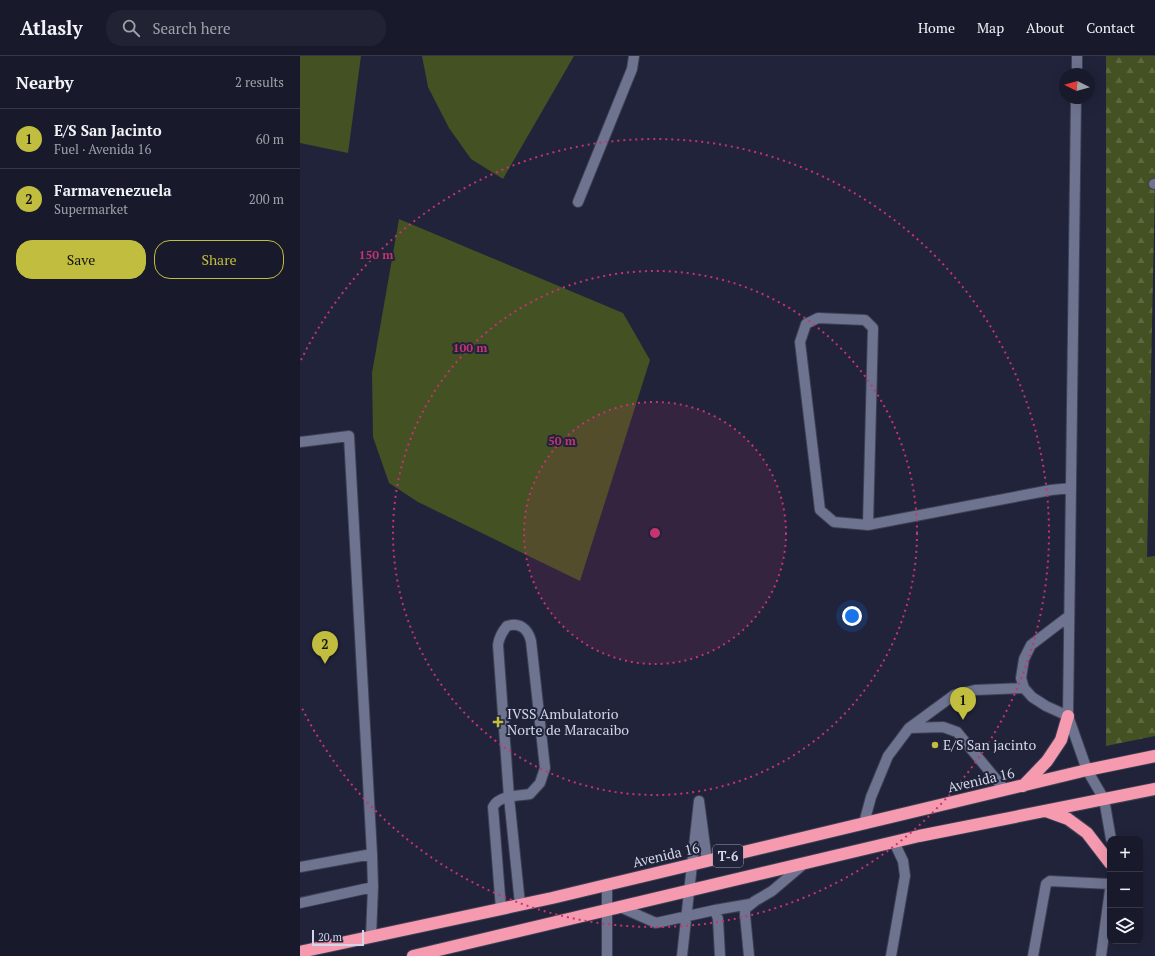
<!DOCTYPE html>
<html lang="en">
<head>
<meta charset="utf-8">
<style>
  :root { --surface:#181a2c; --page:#212334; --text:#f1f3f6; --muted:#9fa1a9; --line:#363848; --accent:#c1bd3f }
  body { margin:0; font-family:"PT Serif",serif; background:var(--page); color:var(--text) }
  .controls { position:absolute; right:12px; bottom:12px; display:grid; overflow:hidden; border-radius:8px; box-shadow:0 4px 16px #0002 }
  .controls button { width:36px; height:36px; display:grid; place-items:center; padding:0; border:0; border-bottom:1px solid var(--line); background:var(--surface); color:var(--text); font:20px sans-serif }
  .compass { position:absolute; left:759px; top:12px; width:36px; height:36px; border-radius:50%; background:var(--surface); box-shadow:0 4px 16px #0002; rotate:275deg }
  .scale { position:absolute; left:12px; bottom:10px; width:52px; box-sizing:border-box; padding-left:4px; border:2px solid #d3d6e6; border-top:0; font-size:11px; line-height:14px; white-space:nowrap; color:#d3d6e6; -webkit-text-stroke:3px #20233a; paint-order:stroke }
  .you { position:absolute; left:552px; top:560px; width:14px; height:14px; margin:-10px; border:3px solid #fff; border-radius:50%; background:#1a73e8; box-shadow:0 0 0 6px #1a73e833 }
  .badge { display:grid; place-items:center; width:26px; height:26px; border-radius:50%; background:var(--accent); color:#111; font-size:13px; font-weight:700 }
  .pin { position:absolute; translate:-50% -33px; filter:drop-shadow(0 1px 2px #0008) }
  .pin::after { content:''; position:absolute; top:21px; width:14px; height:12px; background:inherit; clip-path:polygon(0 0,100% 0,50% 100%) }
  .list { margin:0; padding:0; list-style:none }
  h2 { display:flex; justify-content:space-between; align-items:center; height:52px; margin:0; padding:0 16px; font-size:17px }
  h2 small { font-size:13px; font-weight:400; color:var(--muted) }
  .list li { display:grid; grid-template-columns:26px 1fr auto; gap:12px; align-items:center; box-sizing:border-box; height:60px; padding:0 16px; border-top:1px solid var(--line) }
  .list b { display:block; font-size:15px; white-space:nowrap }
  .list p { margin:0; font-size:13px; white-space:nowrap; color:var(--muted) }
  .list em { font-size:13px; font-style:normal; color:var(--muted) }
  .actions { display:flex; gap:8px; padding:12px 16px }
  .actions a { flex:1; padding:9px 0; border:1px solid var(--accent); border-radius:16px; text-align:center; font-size:14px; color:var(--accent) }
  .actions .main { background:var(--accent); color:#111 }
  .icon { flex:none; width:22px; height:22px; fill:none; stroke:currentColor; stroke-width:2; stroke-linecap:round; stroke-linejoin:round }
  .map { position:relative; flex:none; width:855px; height:900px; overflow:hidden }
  header { display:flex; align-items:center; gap:24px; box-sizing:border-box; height:56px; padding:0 20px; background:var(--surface); border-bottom:1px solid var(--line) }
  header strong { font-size:19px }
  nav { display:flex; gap:22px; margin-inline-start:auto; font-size:14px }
  .search { width:280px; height:36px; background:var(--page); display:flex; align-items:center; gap:10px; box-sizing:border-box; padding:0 14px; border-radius:16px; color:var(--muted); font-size:15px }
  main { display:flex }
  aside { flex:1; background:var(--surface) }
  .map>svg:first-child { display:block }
  .green { fill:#445122 }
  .forest { fill:url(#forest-firs) }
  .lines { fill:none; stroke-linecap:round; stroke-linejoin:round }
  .minor-casing { stroke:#3e4154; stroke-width:12 }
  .highway-casing { stroke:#3e4154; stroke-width:14 }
  .minor { stroke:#6e738f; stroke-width:10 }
  .highway { stroke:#f69aaf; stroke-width:12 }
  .ring { fill:none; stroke:#c53470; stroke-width:2; stroke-dasharray:2 4 }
  .poi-dot { fill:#c1bd3f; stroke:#20233a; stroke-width:1.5 }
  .labels { text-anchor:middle; stroke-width:4; stroke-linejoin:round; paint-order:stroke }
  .shield { fill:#20233a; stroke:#9da0b2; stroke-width:1 }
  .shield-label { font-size:13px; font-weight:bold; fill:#d3d6e6 }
  .poi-label { font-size:14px; fill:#d3d6e6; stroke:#20233a; text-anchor:start }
  .street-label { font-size:14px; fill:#d3d6e6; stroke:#20233a }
  .centre { fill:#c53470; stroke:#20233a; stroke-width:2 }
  .ring-label { font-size:12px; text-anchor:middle; font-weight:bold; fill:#c53470; stroke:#20233a; stroke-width:4; stroke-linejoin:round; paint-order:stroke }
</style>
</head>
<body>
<header>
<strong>Atlasly</strong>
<div class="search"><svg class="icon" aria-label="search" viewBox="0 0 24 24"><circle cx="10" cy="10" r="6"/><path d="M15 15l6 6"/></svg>Search here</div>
<nav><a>Home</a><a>Map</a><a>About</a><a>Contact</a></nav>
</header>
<main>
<aside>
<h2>Nearby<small>2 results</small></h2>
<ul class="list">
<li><span class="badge">1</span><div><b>E/S San Jacinto</b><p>Fuel · Avenida 16</p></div><em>60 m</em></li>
<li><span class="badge">2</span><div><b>Farmavenezuela</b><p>Supermarket</p></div><em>200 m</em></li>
</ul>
<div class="actions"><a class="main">Save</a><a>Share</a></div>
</aside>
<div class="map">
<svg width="855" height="900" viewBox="0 0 855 900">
  <defs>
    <pattern id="forest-firs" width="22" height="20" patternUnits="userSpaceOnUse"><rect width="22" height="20" fill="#445122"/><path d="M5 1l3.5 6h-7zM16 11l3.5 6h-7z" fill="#5e6942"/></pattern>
  </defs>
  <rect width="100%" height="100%" fill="#20233a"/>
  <path class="green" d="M0 0H61L48 97 0 87Z
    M122 0H274L203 123 171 103 149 72 128 31Z
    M99 163 323 257 350 304 280 525 118 446 89 427 73 381 72 317Z"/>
  <path class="forest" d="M806 0H855V130L847 501 855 500V680L806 690Z"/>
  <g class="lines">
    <defs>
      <path id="minor" d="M777 18V0
        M776 42 768 660 787 714 804 743 811 783
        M854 128H855
        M278 146 332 13 334 0
        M0 386 49 380 72 798 73 831 71 881
        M568 469 573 272 565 264 518 262 506 268 500 286 520 454 534 466 568 469 751 434 771 432
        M768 660 746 650 732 641 724 632 721 622 724 603 731 589 769 560
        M609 672 643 671 657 676 705 734
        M564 767 571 741 588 700 609 672 654 639 675 634 724 632
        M0 811 72 798
        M307 828V900
        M0 847 73 831
        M320 851 356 867 415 854 418 863 420 900
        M201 853 193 751C199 739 218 740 230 738L240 727 245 712 231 585C228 573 220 566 207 570 202 576 199 581 198 589L209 741 220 848
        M415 854 450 848
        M382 900 399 745 407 805
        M449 900 445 859V853L455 845 472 835 505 807
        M591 900 605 820 603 805 594 786
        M733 900 746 828 750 825 810 828
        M801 900 810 834"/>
      <path id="highway" d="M723 730 747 705 761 684 768 660
        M746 755 768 763 787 777 810 807
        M0 896 252 842 787 714 855 700
        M113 900 619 780 855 733"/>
    </defs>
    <use href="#minor" class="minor-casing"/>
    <use href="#highway" class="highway-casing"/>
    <use href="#minor" class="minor"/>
    <use href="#highway" class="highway"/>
  </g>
  <circle cx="355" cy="477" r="131" fill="#c53470" fill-opacity=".12"/>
  <g class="ring">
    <circle cx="355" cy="477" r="131"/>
    <circle cx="355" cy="477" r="262"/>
    <path d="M1 304A394 394 0 1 1 1 650"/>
  </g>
  <g class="poi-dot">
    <path d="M196 660h4v4h4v4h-4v4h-4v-4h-4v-4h4z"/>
    <circle cx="635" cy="689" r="4"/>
  </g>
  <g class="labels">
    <rect class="shield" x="413" y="789" width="30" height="22" rx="3"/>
    <g class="shield-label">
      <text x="428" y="805">T-6</text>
    </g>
    <g class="poi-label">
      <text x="207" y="663">IVSS Ambulatorio<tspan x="207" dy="16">Norte de Maracaibo</tspan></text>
      <text x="643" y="694">E/S San jacinto</text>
    </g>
    <g class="street-label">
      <text transform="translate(681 724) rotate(-13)" y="5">Avenida 16</text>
      <text transform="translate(366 799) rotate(-13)" y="5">Avenida 16</text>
    </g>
  </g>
  <circle cx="355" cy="477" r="6" class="centre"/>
  <g class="ring-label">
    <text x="76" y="203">150 m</text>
    <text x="170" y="296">100 m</text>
    <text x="262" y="389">50 m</text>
  </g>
</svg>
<div class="controls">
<button>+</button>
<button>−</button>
<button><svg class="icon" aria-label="layers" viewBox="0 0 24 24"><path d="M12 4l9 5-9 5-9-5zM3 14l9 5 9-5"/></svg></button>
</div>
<svg class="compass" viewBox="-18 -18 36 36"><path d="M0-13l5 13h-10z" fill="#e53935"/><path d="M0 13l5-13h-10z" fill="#9fa1a9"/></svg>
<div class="scale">20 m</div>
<div class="you"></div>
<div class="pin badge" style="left:663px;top:664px">1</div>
<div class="pin badge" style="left:25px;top:608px">2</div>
</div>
</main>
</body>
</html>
